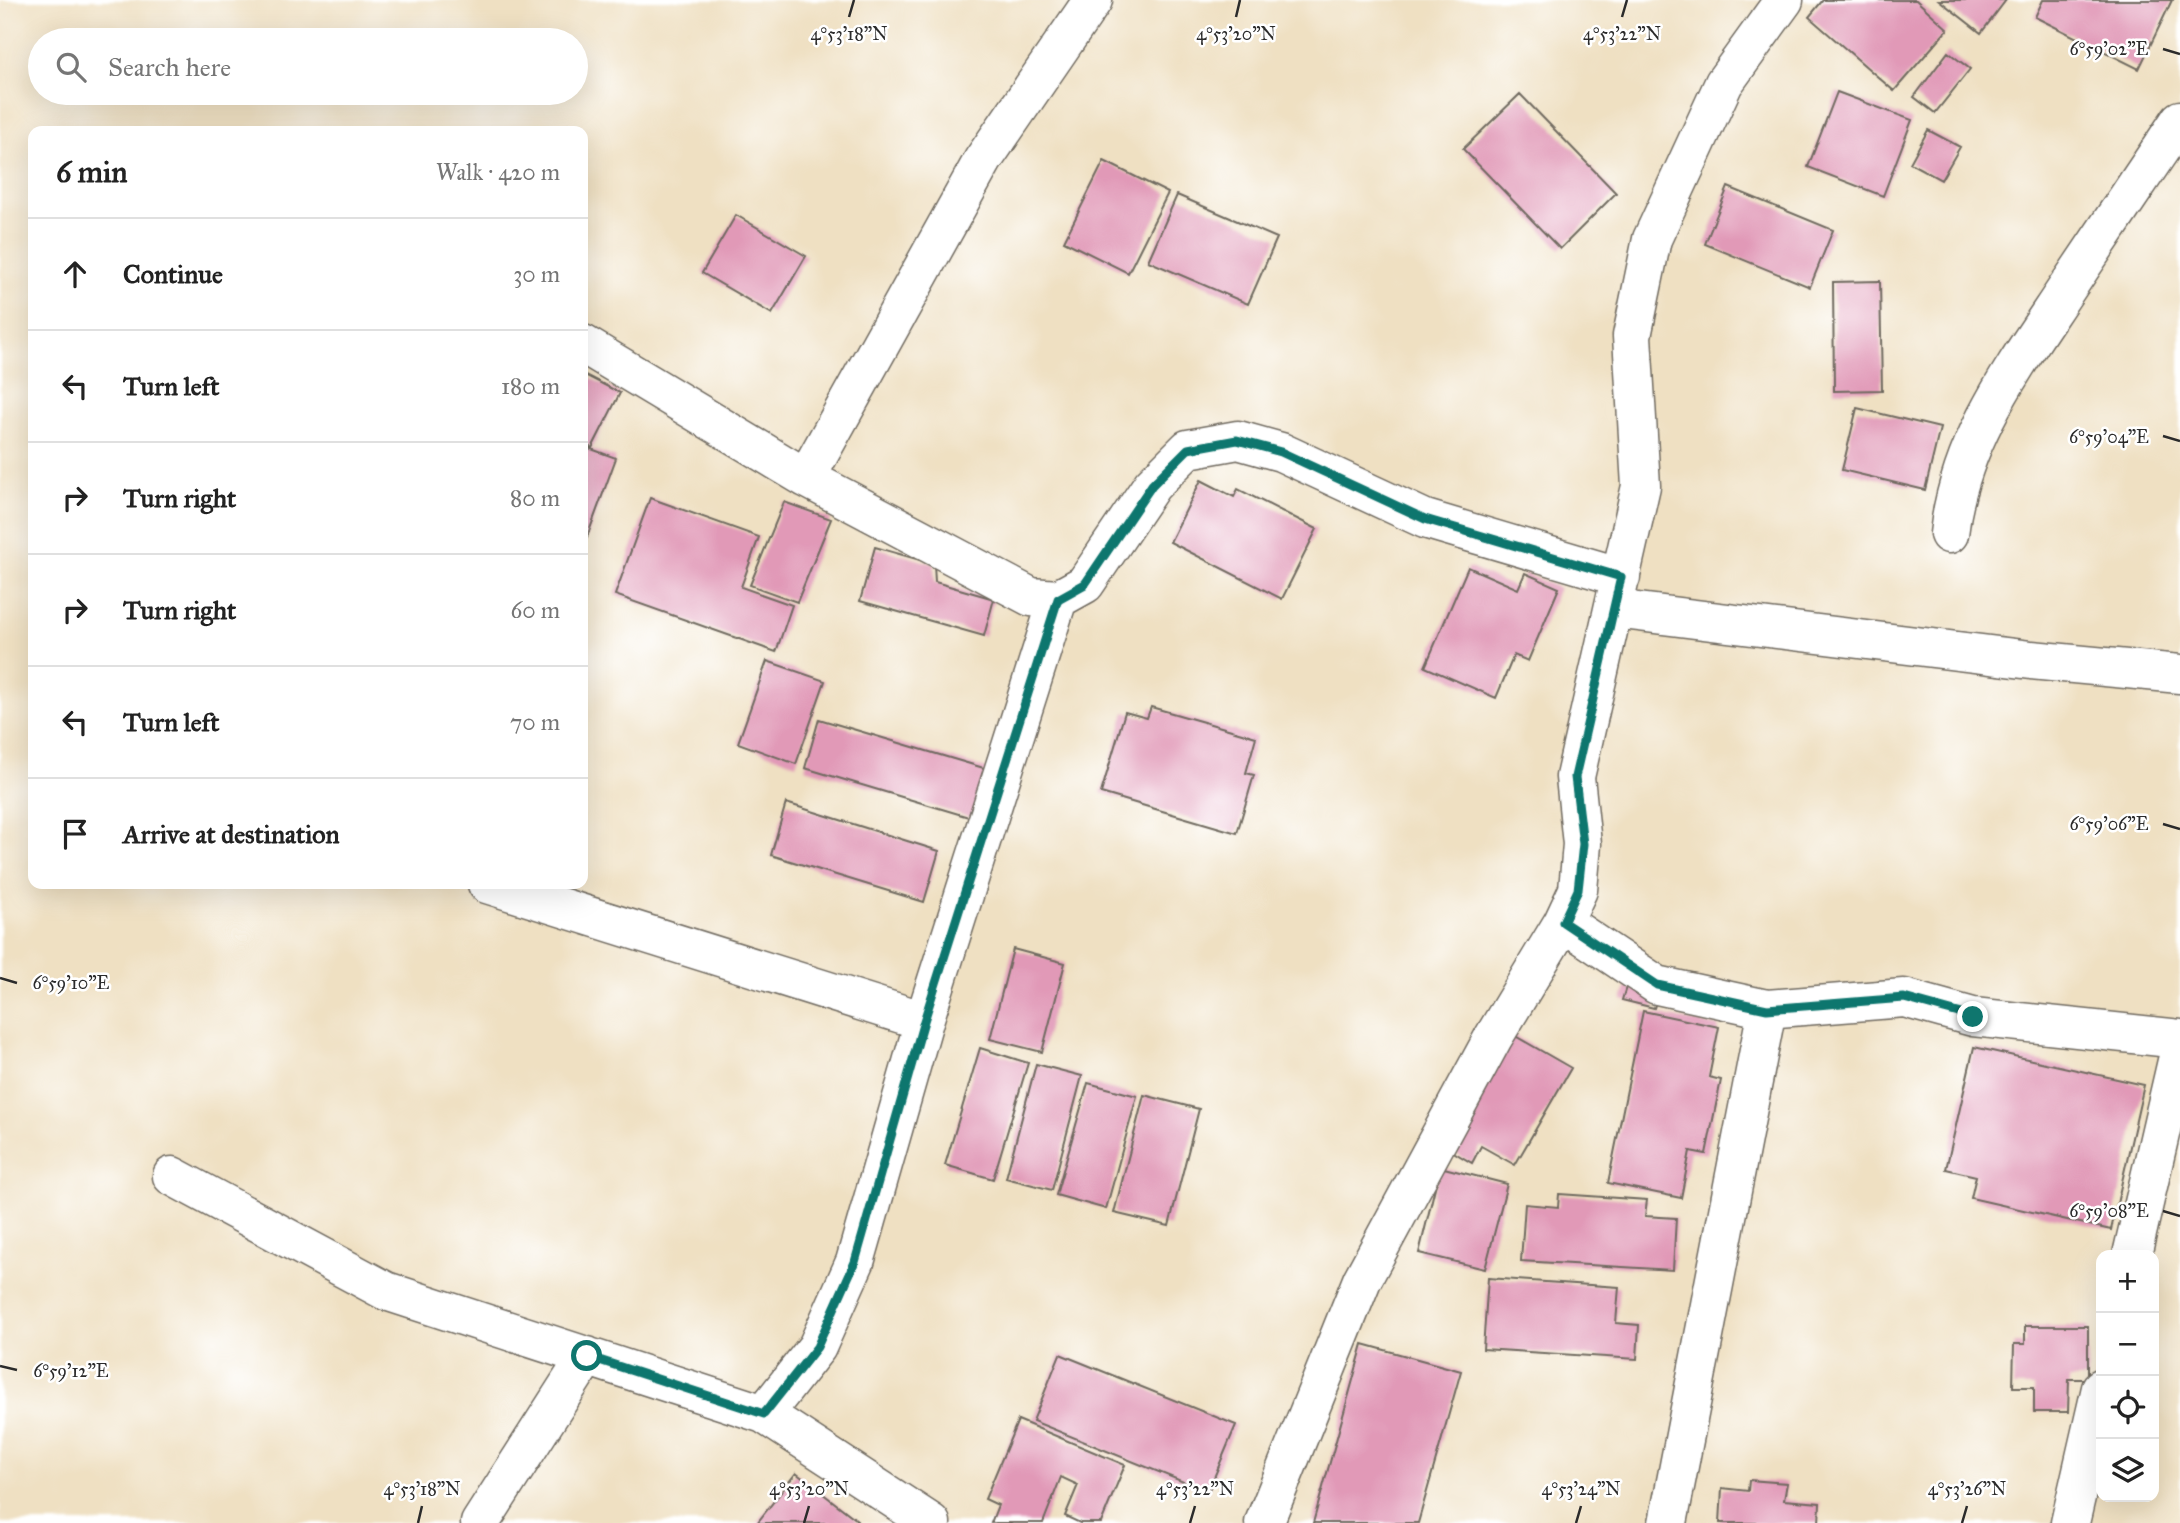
<!DOCTYPE html>
<html lang="en">
<head>
<meta charset="utf-8">
<style>
  :root { --surface:#fff; --page:#f2f2f2; --text:#222; --muted:#767676; --line:#e0e0e0 }
  body { margin:0; font-family:"IM FELL Great Primer",serif; background:var(--page); color:var(--text) }
  .controls { position:absolute; right:21px; bottom:21px; display:grid; overflow:hidden; border-radius:14px; box-shadow:0 7px 28px #0002 }
  .controls button { width:63px; height:63px; display:grid; place-items:center; padding:0; border:0; border-bottom:2px solid var(--line); background:var(--surface); color:var(--text); font:35px sans-serif }
  .stop { position:absolute; width:21px; height:21px; margin:-16px; border:5px solid #0f766e; border-radius:50%; background:#fff }
  .stop.end { background:#0f766e; border-color:#fff; box-shadow:0 2px 7px #0008 }
  .list { margin:0; padding:0; list-style:none }
  h2 { display:flex; justify-content:space-between; align-items:center; height:91px; margin:0; padding:0 28px; font-size:30px }
  h2 small { font-size:23px; font-weight:400; color:var(--muted) }
  .list li { display:grid; grid-template-columns:46px 1fr auto; gap:21px; align-items:center; box-sizing:border-box; height:112px; padding:0 28px; border-top:2px solid var(--line) }
  .list b { display:block; font-size:26px; white-space:nowrap }
  .list em { font-size:23px; font-style:normal; color:var(--muted) }
  .icon { flex:none; width:38px; height:38px; fill:none; stroke:currentColor; stroke-width:2; stroke-linecap:round; stroke-linejoin:round }
  .map { position:relative; flex:none; width:2180px; height:1523px; overflow:hidden }
  .search { position:absolute; background:var(--surface); box-shadow:0 7px 28px #0002; left:28px; top:28px; width:560px; height:77px; display:flex; align-items:center; gap:18px; box-sizing:border-box; padding:0 24px; border-radius:38px; color:var(--muted); font-size:26px }
  .panel { position:absolute; background:var(--surface); box-shadow:0 7px 28px #0002; left:28px; top:126px; width:560px; height:763px; border-radius:14px }
  .map>svg:first-child { display:block }
  .building { fill:#e199b7 }
  .lines { fill:none; stroke-linecap:round; stroke-linejoin:round }
  .minor-casing { stroke:#706a60; stroke-width:41 }
  .minor { stroke:#fff; stroke-width:38 }
  .route { stroke:#0f766e; stroke-width:9 }
  .ticks { fill:none; stroke:#2b2b2b; stroke-width:2.5 }
  .ticks-label { font-size:18px; text-anchor:middle; fill:#2b2b2b; stroke:#fff; stroke-width:5; stroke-linejoin:round; paint-order:stroke }
</style>
</head>
<body>
<div class="map">
<svg width="2180" height="1523" viewBox="0 0 2180 1523">
  <rect width="100%" height="100%" fill="#fff"/>
  <filter id="ink" filterUnits="userSpaceOnUse"><feTurbulence type="fractalNoise" baseFrequency=".0143" numOctaves="2"/><feDisplacementMap in="SourceGraphic" scale="14" xChannelSelector="R" yChannelSelector="G"/><feConvolveMatrix kernelMatrix="1 2 1 2 8 2 1 2 1" color-interpolation-filters="sRGB"/></filter>
  <filter id="wash" filterUnits="userSpaceOnUse"><feTurbulence type="fractalNoise" baseFrequency=".00686" numOctaves="4" result="noise"/><feDisplacementMap in="SourceGraphic" scale="28" xChannelSelector="R" yChannelSelector="G"/><feGaussianBlur stdDeviation="1.57" result="paint"/><feColorMatrix in="noise" values="0 0 0 0 0 0 0 0 0 0 0 0 0 0 0 0 0 1.4 0 .05"/><feComposite in="paint" operator="in"/></filter>
  <g filter="url(#wash)">
    <rect width="100%" height="100%" fill="#efe0c2"/>
    <g id="blocks">
      <path class="building" d="M1823 0H1916L1948 29 1894 91 1809 17Z
        M1939 0H2006L1981 33Z
        M2043 0H2172L2139 69 2035 17Z
        M1948 52 1970 69 1935 113 1914 97Z
        M1837 92 1912 120 1883 196 1808 167Z
        M1520 94 1616 193 1560 249 1463 149Z
        M1928 130 1960 147 1941 180 1910 163Z
        M1104 161 1168 193 1128 273 1064 241Z
        M1728 187 1833 230 1810 287 1705 244Z
        M1177 195 1277 238 1248 304 1148 261Z
        M736 215 806 256 772 314 702 273Z
        M1880 281 1882 390 1834 391 1833 282Z
        M583 374 620 393 592 448 583 443Z
        M1857 408 1940 428 1925 490 1842 470Z
        M583 446 616 458 587 537 583 536Z
        M1201 480 1234 497 1238 489 1317 529 1282 599 1170 542Z
        M650 498 759 537 741 587 792 605 776 652 615 595Z
        M784 502 831 519 797 602 750 585Z
        M875 547 934 564 935 582 994 599 984 636 860 601Z
        M1468 567 1518 589 1525 573 1559 588 1528 661 1514 655 1496 698 1425 667Z
        M767 661 825 681 796 764 738 743Z
        M1151 707 1256 737 1246 773 1254 775 1237 833 1101 793 1125 712 1147 718Z
        M819 719 987 769 972 818 805 768Z
        M786 803 939 851 924 902 771 855Z
        M1013 949 1065 963 1042 1052 990 1039Z
        M1626 987 1658 995 1654 1008 1622 1000Z
        M1643 1011 1719 1027 1709 1077 1721 1080 1706 1154 1690 1151 1681 1198 1608 1183Z
        M1510 1033 1571 1068 1515 1165 1481 1146 1472 1163 1445 1147Z
        M1974 1047 2144 1085 2111 1230 1971 1198 1976 1176 1946 1169Z
        M980 1048 1028 1063 993 1179 945 1165Z
        M1036 1064 1082 1076 1052 1190 1006 1178Z
        M1088 1083 1137 1096 1106 1209 1056 1195Z
        M1144 1095 1199 1109 1169 1226 1114 1213Z
        M1440 1167 1507 1184 1485 1269 1419 1253Z
        M1559 1194 1647 1200 1645 1216 1676 1218 1673 1270 1521 1261 1525 1204 1558 1207Z
        M1488 1278 1619 1287 1616 1323 1639 1325 1637 1359 1483 1349Z
        M2025 1326H2088V1379H2069L2068 1412H2034V1387H2013L2014 1344H2025Z
        M1363 1344 1461 1371 1418 1523H1313Z
        M1060 1354 1236 1425 1208 1492 1033 1421Z
        M1018 1420 1125 1465 1101 1523H1080L1065 1516 1078 1485 1061 1477 1043 1523H991L998 1505 985 1499Z
        M796 1473 857 1520 855 1523H757Z
        M1749 1480 1787 1483 1784 1500 1820 1503 1819 1523H1720L1722 1488 1748 1491Z"/>
    </g>
  </g>
  <g filter="url(#ink)">
    <use href="#blocks" fill-opacity="0" stroke="#706a60" stroke-width="2"/>
    <g class="lines">
      <defs>
        <path id="minor" d="M583 344 806 478 1031 597 1058 599 1085 584 1152 485 1188 449 1238 440 1281 452 1425 519 1621 577
          M806 478 983 160 1093 0
          M1949 534C1959 440 2016 365 2067 288 2105 232 2142 176 2180 120
          M1614 609 2031 660 2180 674
          M487 884 924 1021
          M1563 922 1657 985 1767 1009 1904 998 1973 1017 2180 1039
          M172 1176 386 1291 764 1414 931 1523
          M2132 1255 2180 1048
          M764 1414 817 1347 855 1262 924 1021 1058 599
          M480 1523 587 1356
          M1264 1523 1362 1280 1493 1038 1563 922 1578 890 1582 844 1575 777 1641 486 1632 336 1652 239 1724 83 1784 0
          M1668 1523 1767 1009
          M2070 1523 2101 1388"/>
      </defs>
      <use href="#minor" class="minor-casing"/>
      <use href="#minor" class="minor"/>
    </g>
  </g>
  <g class="lines" filter="url(#ink)">
    <path class="route" d="M587 1356 764 1414 817 1347 855 1262 924 1021 1058 599 1085 584 1152 485 1188 449 1237 440 1281 452 1425 519 1621 577 1575 777 1583 844 1578 890 1563 922 1657 985 1767 1009 1904 998 1973 1017"/>
  </g>
  <path class="ticks" d="M849 17 854 0M1236 17 1240 0M1622 17 1627 0M2163 49 2180 54M2163 436 2180 441M2163 824 2180 829M0 978 17 983M2163 1211 2180 1216M0 1366 17 1370M418 1523 422 1506M804 1523 809 1506M1190 1523 1195 1506M1576 1523 1581 1506M1962 1523 1967 1506"/>
  <g class="ticks-label">
    <text x="849" y="40">4°53'18"N</text>
    <text x="1236" y="40">4°53'20"N</text>
    <text x="1622" y="40">4°53'22"N</text>
    <text x="2109" y="55">6°59'02"E</text>
    <text x="2109" y="443">6°59'04"E</text>
    <text x="2109" y="830">6°59'06"E</text>
    <text x="71" y="989">6°59'10"E</text>
    <text x="2109" y="1217">6°59'08"E</text>
    <text x="71" y="1377">6°59'12"E</text>
    <text x="422" y="1495">4°53'18"N</text>
    <text x="809" y="1495">4°53'20"N</text>
    <text x="1195" y="1495">4°53'22"N</text>
    <text x="1581" y="1495">4°53'24"N</text>
    <text x="1967" y="1495">4°53'26"N</text>
  </g>
</svg>
<div class="controls">
<button>+</button>
<button>−</button>
<button><svg class="icon" aria-label="locate" viewBox="0 0 24 24"><circle cx="12" cy="12" r="6"/><path d="M12 2v4M12 18v4M2 12h4M18 12h4"/></svg></button>
<button><svg class="icon" aria-label="layers" viewBox="0 0 24 24"><path d="M12 4l9 5-9 5-9-5zM3 14l9 5 9-5"/></svg></button>
</div>
<div class="stop" style="left:587px;top:1356px"></div>
<div class="stop end" style="left:1973px;top:1017px"></div>
<div class="search"><svg class="icon" aria-label="search" viewBox="0 0 24 24"><circle cx="10" cy="10" r="6"/><path d="M15 15l6 6"/></svg>Search here</div>
<section class="panel">
<h2>6 min<small>Walk · 420 m</small></h2>
<ul class="list">
<li><svg class="icon" aria-label="ahead" viewBox="0 0 24 24"><path d="M12 20V5M6 11l6-6 6 6"/></svg><div><b>Continue</b></div><em>30 m</em></li>
<li><svg class="icon" aria-label="left" viewBox="0 0 24 24"><path d="M17 20v-9H6M10 6l-5 5 5 5"/></svg><div><b>Turn left</b></div><em>180 m</em></li>
<li><svg class="icon" aria-label="right" viewBox="0 0 24 24"><path d="M7 20v-9h11M14 6l5 5-5 5"/></svg><div><b>Turn right</b></div><em>80 m</em></li>
<li><svg class="icon" aria-label="right" viewBox="0 0 24 24"><path d="M7 20v-9h11M14 6l5 5-5 5"/></svg><div><b>Turn right</b></div><em>60 m</em></li>
<li><svg class="icon" aria-label="left" viewBox="0 0 24 24"><path d="M17 20v-9H6M10 6l-5 5 5 5"/></svg><div><b>Turn left</b></div><em>70 m</em></li>
<li><svg class="icon" aria-label="arrive" viewBox="0 0 24 24"><path d="M6 21V4h12l-3 4 3 4H6"/></svg><div><b>Arrive at destination</b></div></li>
</ul>
</section>
</div>
</body>
</html>
